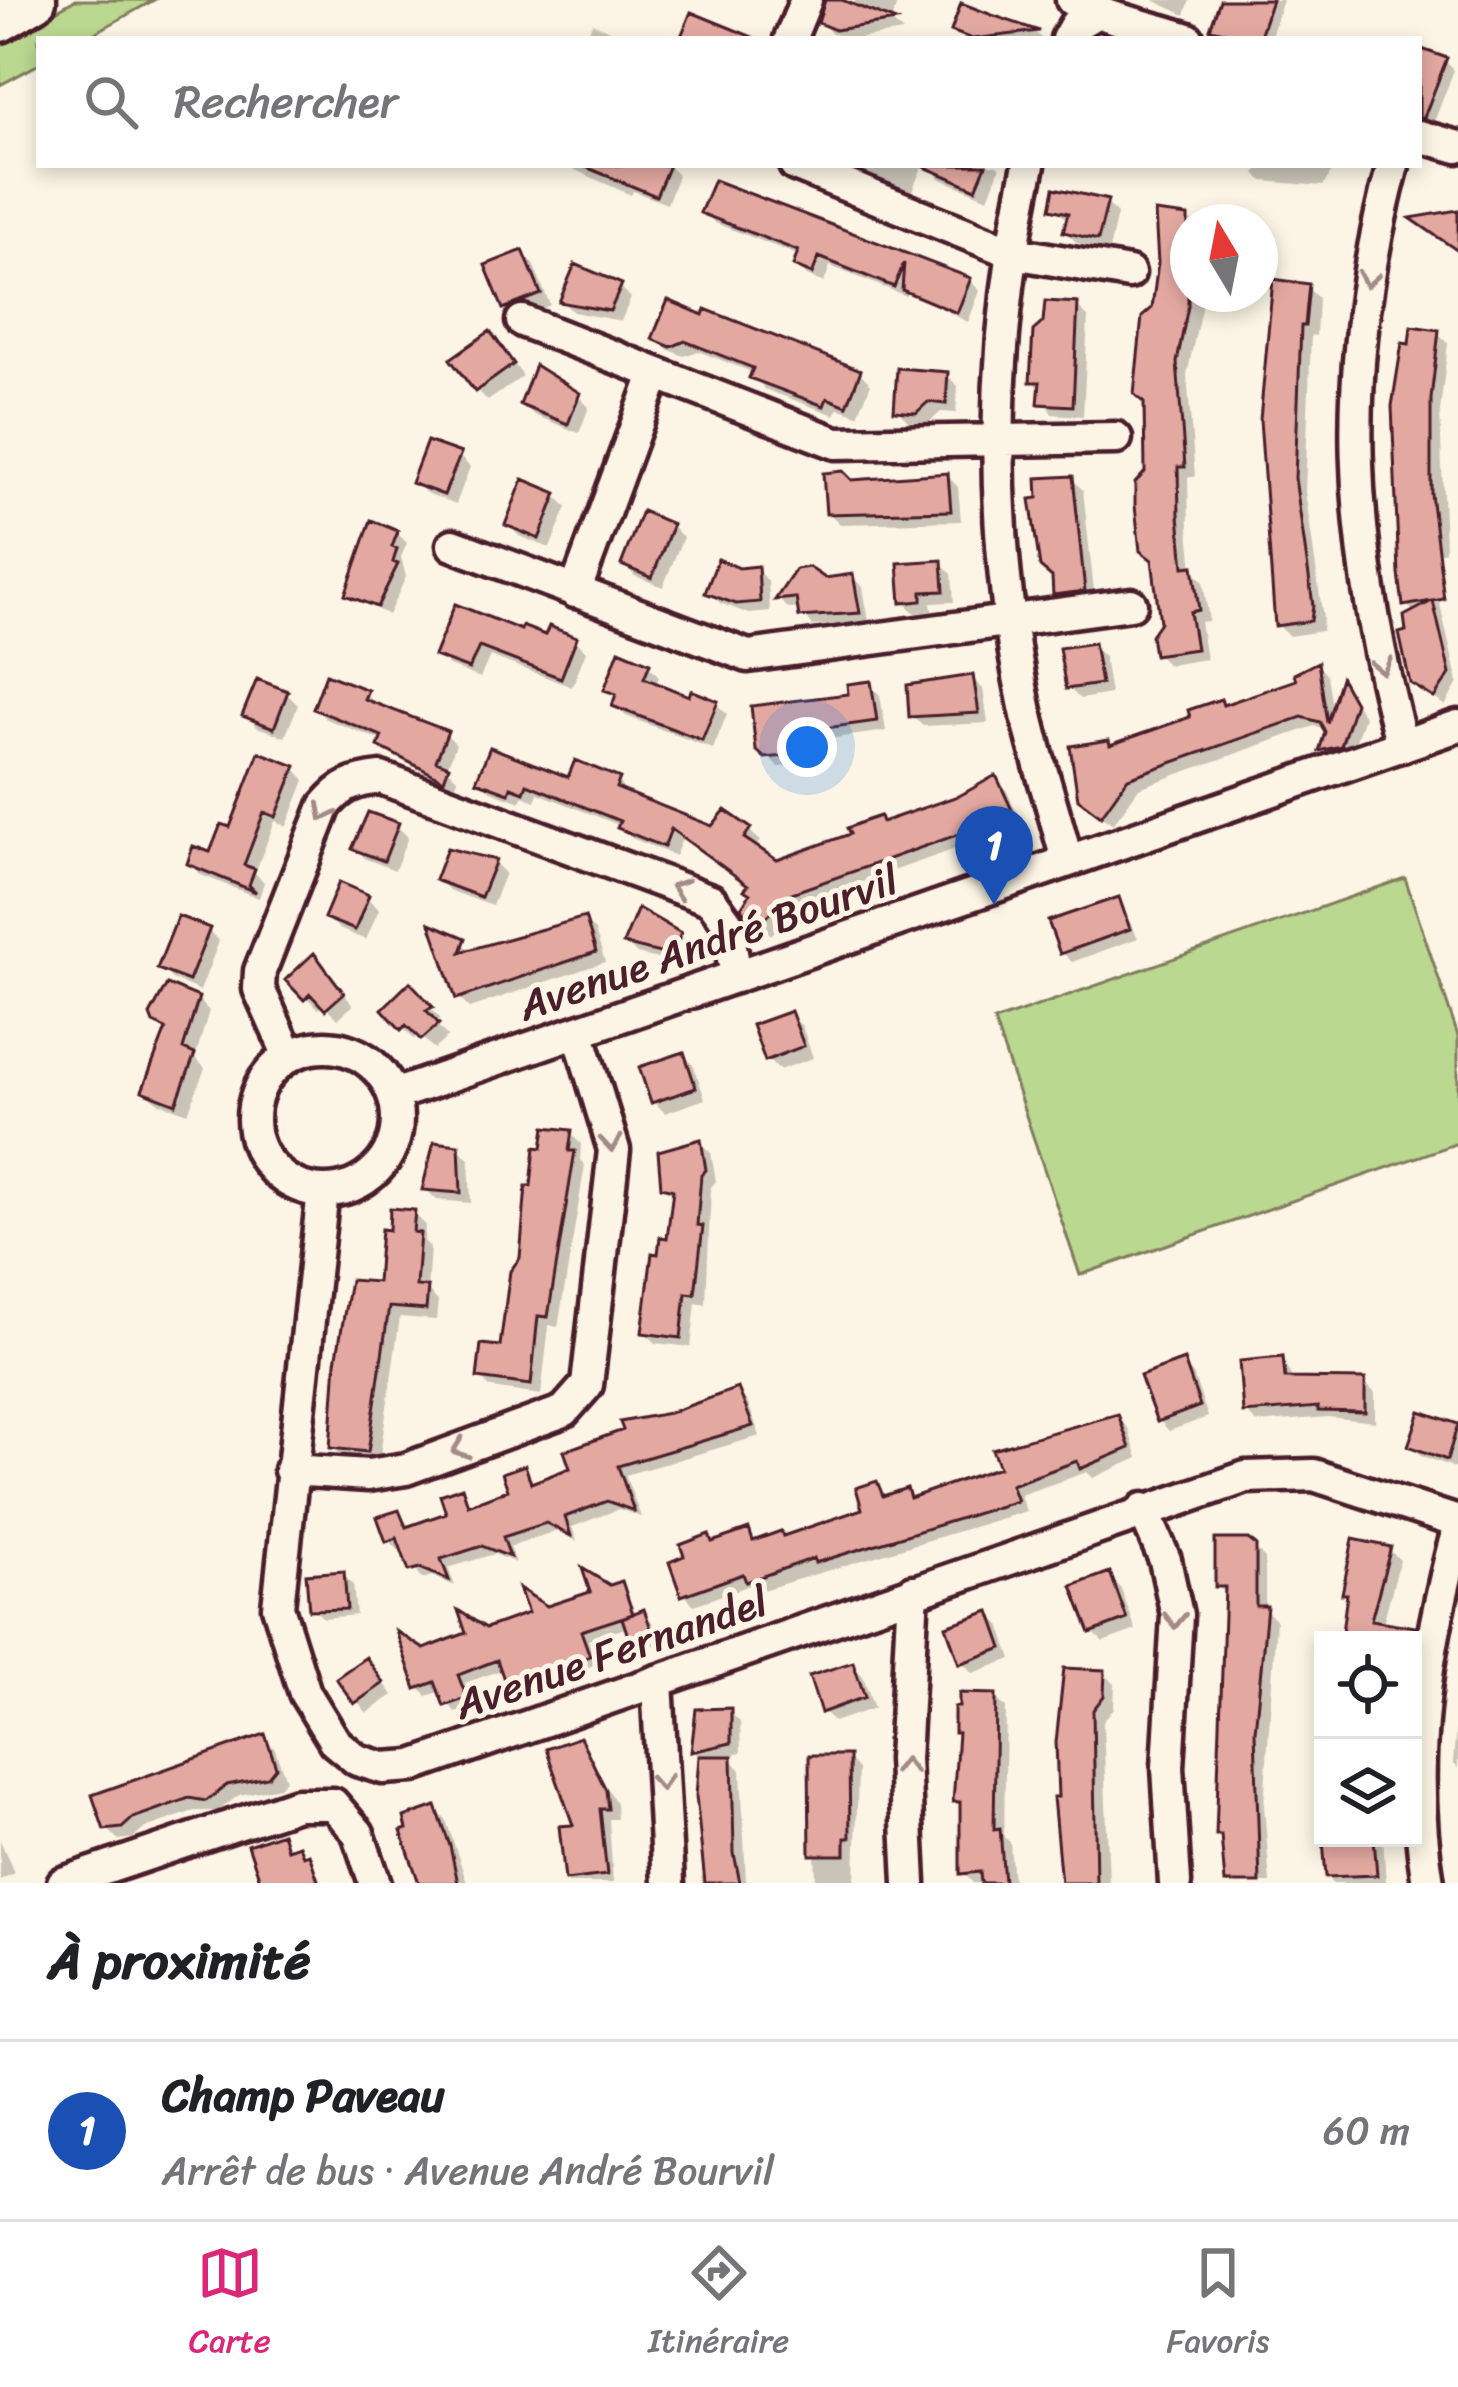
<!DOCTYPE html>
<html lang="fr">
<head>
<meta charset="utf-8">
<style>
  :root { --surface:#fff; --page:#f6f6f6; --text:#202124; --muted:#757577; --line:#e0e0e0; --accent:#db2777 }
  body { margin:0; font-family:Sriracha,sans-serif; background:var(--page); color:var(--text) }
  .controls { position:absolute; right:36px; bottom:36px; display:grid; overflow:hidden; border-radius:0px; box-shadow:0 6px 18px #0003 }
  .controls button { width:108px; height:108px; display:grid; place-items:center; padding:0; border:0; border-bottom:3px solid var(--line); background:var(--surface); color:var(--text); font:60px sans-serif }
  .compass { position:absolute; left:1170px; top:204px; width:108px; height:108px; border-radius:50%; background:var(--surface); box-shadow:0 6px 18px #0003; rotate:350deg }
  .you { position:absolute; left:807px; top:747px; width:42px; height:42px; margin:-30px; border:9px solid #fff; border-radius:50%; background:#1a73e8; box-shadow:0 0 0 18px #1a73e833 }
  .badge { display:grid; place-items:center; width:78px; height:78px; border-radius:50%; background:var(--accent); color:#fff; font-size:39px; font-weight:700 }
  .pin { position:absolute; translate:-50% -99px; filter:drop-shadow(0 3px 6px #0008) }
  .pin::after { content:''; position:absolute; top:63px; width:42px; height:36px; background:inherit; clip-path:polygon(0 0,100% 0,50% 100%) }
  .list { margin:0; padding:0; list-style:none }
  h2 { display:flex; justify-content:space-between; align-items:center; height:156px; margin:0; padding:0 48px; font-size:51px }
  h2 small { font-size:39px; font-weight:400; color:var(--muted) }
  .list li { display:grid; grid-template-columns:78px 1fr auto; gap:36px; align-items:center; box-sizing:border-box; height:180px; padding:0 48px; border-top:3px solid var(--line) }
  .list b { display:block; font-size:45px; white-space:nowrap }
  .list p { margin:0; font-size:39px; white-space:nowrap; color:var(--muted) }
  .list em { font-size:39px; font-style:normal; color:var(--muted) }
  .icon { flex:none; width:66px; height:66px; fill:none; stroke:currentColor; stroke-width:2; stroke-linecap:round; stroke-linejoin:round }
  .map { position:relative; flex:none; width:1458px; height:1883px; overflow:hidden }
  .search { position:absolute; background:var(--surface); box-shadow:0 6px 18px #0003; left:36px; right:36px; top:36px; height:132px; display:flex; align-items:center; gap:30px; box-sizing:border-box; padding:0 42px; border-radius:0px; color:var(--muted); font-size:45px }
  .sheet { height:336px; background:var(--surface) }
  nav { display:flex; justify-content:space-around; align-items:center; box-sizing:border-box; height:168px; border-top:3px solid var(--line); background:var(--surface); font-size:33px; color:var(--muted) }
  nav a { display:grid; justify-items:center; gap:6px }
  nav .on { color:var(--accent) }
  .map>svg:first-child { display:block }
  .green { fill:#bad890; stroke:#827c5e; stroke-width:3 }
  .shadow { fill:#0003 }
  .building { fill:#e3a9a1; stroke:#4a1f2b; stroke-width:3 }
  .lines { fill:none; stroke-linecap:round; stroke-linejoin:round }
  .minor-casing { stroke:#4a1f2b; stroke-width:39 }
  .highway-casing { stroke:#4a1f2b; stroke-width:51 }
  .minor { stroke:#fcf5e5; stroke-width:30 }
  .highway { stroke:#fcf5e5; stroke-width:42 }
  .oneway { stroke:#a38a88 }
  .labels { text-anchor:middle; stroke-width:10; stroke-linejoin:round; paint-order:stroke }
  .street-label { font-size:42px; fill:#4a1f2b; stroke:#fcf5e5 }
</style>
</head>
<body>
<div class="map">
<svg width="1458" height="1883" viewBox="0 0 1458 1883">
  <rect width="100%" height="100%" fill="#fcf5e5"/>
  <filter id="ink" filterUnits="userSpaceOnUse"><feTurbulence type="fractalNoise" baseFrequency=".00833" numOctaves="2"/><feDisplacementMap in="SourceGraphic" scale="24" xChannelSelector="R" yChannelSelector="G"/><feConvolveMatrix kernelMatrix="1 2 1 2 8 2 1 2 1" color-interpolation-filters="sRGB"/></filter>
  <g filter="url(#ink)">
    <path class="green" d="M75 0H154L84 39H39V64L0 85V43Z
      M1405 878 1458 1036V1143L1080 1275 994 1021Z"/>
    <path class="shadow" d="M825 0 853 7 855 0H898L891 22 903 32 855 39 832 34 821 22Z
      M1153 0H1190L1185 15Z
      M1223 0H1283L1270 39 1222 37 1214 28Z
      M963 7 1037 34 1042 39H964L955 30Z
      M592 23 633 39H586Z
      M1419 54 1445 61 1454 70 1434 122 1419 116Z
      M564 165H668L678 175 667 204 633 191 631 195Z
      M845 165H923L912 191Z
      M931 165H997L1000 168 988 198 941 179Z
      M1263 165H1336L1323 186 1263 181 1255 173Z
      M715 184 970 280 980 291 968 322 907 291 906 296 830 266 824 283 807 276 796 265 800 256 715 223 704 212Z
      M1106 202 1117 214 1109 250 1077 243 1066 232 1069 220 1053 208Z
      M1158 215 1198 222H1188V294H1204L1187 375 1195 477H1188L1189 530 1193 571 1203 581 1209 621 1200 622 1206 659 1168 665 1157 654 1163 622 1148 474 1161 263Z
      M522 253 533 264 550 305 517 319 506 308Z
      M620 286 631 298 621 321 573 312 562 301Z
      M1307 287 1318 298 1316 336 1311 335 1305 491 1323 618 1322 631 1289 636 1278 625 1263 420Z
      M670 304 860 373 871 384 858 415 838 408 835 415 764 389 754 373 698 351 684 356 667 349 656 338Z
      M1076 306 1088 317 1083 416 1052 414 1033 380Z
      M1438 333 1448 343 1440 411 1445 551 1429 556 1458 683 1445 706 1413 682 1409 633 1415 613 1406 604Z
      M500 346 523 376 488 401 477 390Z
      M947 375 958 386 956 413 941 412 928 423 908 421 897 410Z
      M578 396 589 407 579 433 534 415 523 404Z
      M459 456 470 467 456 504 426 493 415 482Z
      M947 476 958 487 961 521 840 524 829 513Z
      M1072 479 1083 490 1095 601 1068 605 1056 594Z
      M556 496 567 507 550 548 519 536 508 524Z
      M671 526 683 537 663 587 635 576 624 565Z
      M397 533 407 543 401 557 406 577 388 615 348 594Z
      M940 563 952 574 954 602 931 603 932 611 915 613 903 602Z
      M756 569 768 581 770 612 749 614 720 603 709 592 739 571Z
      M798 572 824 581 852 577 863 587 869 622 813 626 801 608 789 609 779 600Z
      M456 608 547 639 575 640 586 651 572 687 490 656 480 678 449 666 438 655Z
      M1093 646 1104 657 1110 694 1080 699 1069 688Z
      M1317 665 1327 675 1333 714 1342 684 1364 716 1351 756 1337 761 1326 751 1323 729 1314 726 1139 788 1113 824 1092 809 1108 743 1113 748 1301 681Z
      M649 666 659 676 656 686 716 704 727 714 713 749 626 716 615 705 617 699 607 689Z
      M972 678 983 689 988 723 923 726 912 716Z
      M870 685 880 695 886 731 820 740 821 749 802 764 779 767 759 749Z
      M366 693 375 706 446 734 456 744 447 768 458 779 454 789 392 755 383 741 326 719 316 709Z
      M287 694 298 705 285 737 257 727 246 715Z
      M294 768 305 780 287 826 275 821 255 873 264 882 259 898 201 875 190 863 212 856Z
      M995 778 1006 789 1027 836 1019 858 975 842 800 904 771 935 745 907 753 895 751 886 683 837 675 856 632 838 621 826 538 793 535 801 523 796 520 802 491 791 480 780H618L627 796 713 830H749L760 841 755 848 776 863 962 797Z
      M397 826 408 837 395 870 366 859 355 848Z
      M494 862 505 873 492 906 449 890 438 879Z
      M367 898 379 909 366 940 339 929 328 917Z
      M1118 900 1138 938 1072 962 1063 953Z
      M584 921 595 931 605 962 469 1008 459 998 435 928 474 951Z
      M208 930 219 941 200 991 172 979 161 968Z
      M679 936 690 947 683 965 637 954 626 943Z
      M325 968 353 1005 338 1019 323 1004 318 1009 290 980Z
      M410 987 441 1019 434 1022 448 1037 434 1049 419 1034 414 1039 386 1009Z
      M198 999 209 1011 195 1058 205 1068 188 1113 157 1102 146 1091 167 1033 156 1022Z
      M790 1015 802 1026 813 1058 779 1070 768 1059Z
      M683 1055 694 1066 705 1099 665 1113 654 1102Z
      M570 1133 581 1144 580 1160 585 1165 558 1327 549 1325 541 1395 491 1388 480 1377 503 1349 534 1190Z
      M700 1142 711 1153 716 1181 711 1187 706 1304 696 1302 691 1347 656 1343 645 1332 660 1257 670 1241 675 1197 663 1185Z
      M458 1148 469 1159 471 1203 437 1200 425 1189 427 1167Z
      M414 1213 425 1225 424 1241 430 1247 427 1290 438 1301 436 1320 400 1317 379 1462 345 1459 333 1447 392 1233Z
      M1282 1360 1294 1381 1364 1382 1375 1393V1422L1328 1417 1257 1423 1246 1412Z
      M1183 1364 1193 1374 1208 1417 1169 1431 1159 1420Z
      M737 1391 747 1401 760 1436 625 1475 641 1517 619 1509 572 1527 577 1541 557 1531 510 1547 516 1563 494 1554 448 1568 455 1586 432 1576 422 1579 404 1548 398 1550 389 1540 399 1513 411 1529 450 1515 461 1491 473 1506 511 1492 524 1469 535 1484 574 1470 670 1416Z
      M1422 1415 1458 1428V1469L1422 1456 1411 1445Z
      M1117 1418 1128 1428 1138 1458 1093 1478 1087 1472 1020 1495 1026 1511 759 1591 753 1584 694 1605 684 1594 688 1558 708 1537 715 1544 748 1533 758 1543 865 1511 876 1484 888 1498 906 1491 915 1500 1003 1469Z
      M1254 1547 1265 1559V1609L1276 1620 1264 1806 1270 1883H1223L1227 1879 1224 1839 1219 1834 1218 1772V1749H1223L1225 1710 1220 1705 1227 1595 1218 1586Z
      M1389 1550 1400 1560 1382 1627 1389 1640H1344Z
      M343 1574 353 1585 356 1615 323 1618 312 1607Z
      M1109 1576 1120 1587 1136 1630 1103 1642 1092 1631Z
      M621 1584 637 1615 643 1613 652 1622 660 1643 641 1649 628 1627 588 1640 597 1664 517 1692 504 1669 465 1683 474 1707 455 1713 442 1691 427 1696 418 1687 423 1653Z
      M989 1614 1000 1625 1012 1659 973 1673 962 1662Z
      M852 1665 863 1676 874 1708 834 1722 823 1711Z
      M376 1672 393 1695 367 1713 340 1679Z
      M1104 1673 1115 1684 1114 1708 1103 1722 1109 1883H1064L1062 1800Z
      M995 1697 1006 1708 1004 1837 1010 1842 1013 1883H973L963 1872V1807L956 1800 961 1737 957 1732Z
      M729 1711 740 1722 741 1753 728 1756 741 1770 746 1883H702L701 1877H708L702 1759 694 1751Z
      M1457 1714H1458V1768L1453 1763Z
      M264 1738 275 1749 286 1780 279 1787 239 1795 218 1811H194L145 1828 134 1838 118 1840 107 1828Z
      M580 1740 616 1803 617 1819H609L613 1883H568L563 1829 577 1827Z
      M812 1758H847L858 1769 855 1883H816Z
      M1321 1766H1323V1798L1320 1796Z
      M435 1809 446 1820 467 1883H422Z
      M1340 1838H1383L1386 1883H1331L1327 1843H1340Z
      M0 1840 14 1873 0 1880Z"/>
    <path class="building" d="M825 0H842L896 21 835 30 818 23Z
      M1220 0H1272L1259 39 1210 29Z
      M961 3 992 15 1039 31 972 39 951 31Z
      M691 12 755 38V39H680Z
      M1419 48 1447 58 1424 117H1419Z
      M581 165H669L656 196Z
      M920 165H986L976 189Z
      M714 180 971 278 957 313 902 290 904 263 894 287 819 257 812 274 793 266 798 251 700 213Z
      M1054 188 1108 200 1098 240 1063 232 1068 213 1050 209Z
      M1458 210V251L1410 218Z
      M1155 212 1188 216V306L1177 362 1185 467H1178L1179 516 1184 567 1193 566 1199 610 1190 612 1196 649 1154 655 1151 635 1160 622 1152 560 1140 551 1135 506V483L1145 472 1144 403 1134 394 1142 317 1152 308 1158 263Z
      M523 250 541 294 503 309 485 265Z
      M575 264 622 284 610 311 559 302Z
      M1273 279 1309 284 1305 326H1301L1295 478 1313 605 1311 621 1275 626 1260 420Z
      M668 300 703 315 705 309 861 370 847 406 827 398 824 406 749 378 753 368 685 341 671 347 652 339Z
      M1045 301 1078 303 1073 406 1038 404 1040 382H1030L1033 331 1043 322Z
      M1411 326 1439 330 1431 399V494L1444 599 1433 601 1450 674 1434 698 1410 683 1399 633 1406 631 1404 616 1432 601 1403 606 1399 574 1392 406 1402 343 1409 344Z
      M490 331 514 364 475 392 450 359Z
      M535 365 580 393 568 424 520 405Z
      M897 368 948 372 946 404 928 402 916 413 894 411Z
      M427 441 461 453 444 495 411 483Z
      M843 471 852 480 948 473 951 511 826 514 823 473Z
      M1073 476 1085 591 1053 595 1052 577 1040 567 1030 499 1038 498 1037 478Z
      M523 479 557 493 539 539 505 525Z
      M642 511 673 524 652 578 621 565Z
      M371 520 398 531 392 547 397 549 393 562 398 564 377 607 345 595Z
      M718 559 739 568 758 566 760 602 736 604 705 593Z
      M942 560 944 591 922 592V601L901 603 898 563Z
      M809 567 825 578 853 574 860 613 799 617 796 598 775 600 796 569Z
      M455 604 521 630 522 626 545 635 549 626 577 637 561 678 479 647 469 669 434 656Z
      M1094 643 1101 684 1066 689 1059 648Z
      M619 650 650 663 644 678 689 696 691 690 718 701 702 740 612 706 616 694 604 690Z
      M1318 662 1327 723 1341 678 1355 703 1341 746 1319 751 1325 732 1320 722 1302 717 1128 778 1101 816 1078 799 1070 746 1109 740 1110 745 1190 717 1188 710 1221 699 1223 705 1296 680 1294 674Z
      M326 674 368 690 364 699 448 731 436 761 449 766 444 780 378 746 382 736 313 709Z
      M973 675 979 713 909 717 907 685Z
      M257 679 288 691 274 728 242 716Z
      M871 681 877 721 811 730 812 740 803 741 786 756 765 758 756 750 751 706 848 694 847 684Z
      M490 747 568 777 575 760 620 778 616 788 712 826 725 810 751 828 744 838 777 860 850 834 847 828 865 821 880 816 882 822 961 795 996 775 1018 823 1007 849 962 833 789 894 758 926 741 908 750 894 744 890 748 885 671 829 664 847 617 828 620 821 527 784 524 792 511 787 509 793 476 781Z
      M259 752 296 766 276 817 264 812 244 865 255 869 249 885 256 892 187 864 193 846 210 852 221 824 230 827Z
      M368 812 399 823 384 861 352 849Z
      M447 848 496 860 481 897 435 880Z
      M339 882 369 895 355 930 324 918Z
      M1119 897 1130 929 1060 954 1048 921Z
      M638 908 681 933 672 956 623 944Z
      M178 916 210 928 189 981 157 969Z
      M585 917 596 952 456 999 430 923 466 938 461 952Z
      M314 953 344 993 325 1010 310 994 304 1000 285 980Z
      M410 982 433 1007 426 1010 439 1024 421 1040 406 1025 401 1030 382 1009Z
      M167 984 199 997 183 1049 195 1054 176 1104 142 1091 166 1029 153 1023 150 1015Z
      M791 1011 804 1046 765 1061 752 1025Z
      M684 1052 696 1088 651 1103 639 1067Z
      M545 1127 572 1130 569 1151H575L548 1317 538 1316 531 1385 477 1378 481 1344 500 1346 510 1271 520 1258 526 1186H531L535 1147 542 1148Z
      M701 1139 706 1170 701 1175 697 1225 703 1226 695 1294 686 1293 681 1338 642 1333 652 1253 658 1254 660 1237 667 1238 673 1190 661 1187 658 1151Z
      M434 1142 459 1145 461 1193 422 1190Z
      M390 1208 415 1210 413 1232 420 1233 416 1286 428 1287 426 1310 389 1307 368 1452 330 1448 336 1362 350 1280 377 1282 381 1229 389 1230Z
      M1283 1357 1285 1378 1365 1379V1412L1318 1411V1407L1243 1413 1239 1361Z
      M1184 1360 1200 1406 1157 1422 1140 1376Z
      M738 1388 753 1426 618 1466 634 1511 607 1501 565 1517 571 1536 546 1523 503 1537 510 1557 482 1546 441 1559 449 1580 420 1568 409 1571 397 1538 386 1542 377 1517 399 1510 406 1527 446 1513 440 1495 462 1487 468 1505 508 1490 502 1473 525 1465 531 1483 570 1468 564 1451 623 1430 620 1422 669 1413Z
      M1420 1411 1458 1424 1447 1460 1408 1446Z
      M1118 1414 1130 1448 1080 1469 1077 1461 1011 1485 1017 1501 815 1563 814 1558 746 1582 743 1574 681 1596 669 1562 684 1556 680 1545 709 1534 712 1542 749 1529 753 1541 781 1531 783 1536 862 1509 856 1488 877 1481 883 1496 907 1488 910 1498 999 1467 992 1449Z
      M1215 1539H1248L1256 1545V1606H1267L1255 1731 1260 1883H1225L1221 1835H1216L1225 1587H1215Z
      M1353 1539 1391 1547 1371 1620 1415 1627 1413 1640H1341L1347 1594H1342Z
      M582 1568 610 1585 622 1581 633 1614 581 1631 590 1656 506 1685 497 1660 458 1675 467 1698 444 1706 435 1682 416 1689 396 1631 424 1649 466 1633 458 1610 486 1628 528 1613 519 1588 547 1606 590 1592Z
      M344 1571 347 1609 309 1610 306 1574Z
      M1110 1572 1127 1619 1090 1633 1072 1586Z
      M644 1609 653 1634 630 1642 622 1618Z
      M990 1611 1003 1648 959 1664 946 1626Z
      M366 1657 384 1683 354 1704 336 1678Z
      M853 1662 865 1697 821 1713 809 1676Z
      M1064 1668 1105 1670 1104 1696 1093 1710 1096 1883H1061L1053 1797H1058L1056 1742Z
      M959 1693 996 1694 994 1829 1000 1828 1004 1883H981L980 1872 960 1874V1802H953L958 1733H954V1707H959Z
      M731 1708V1743L691 1752 696 1709Z
      M265 1734 276 1767 268 1777 227 1785 206 1801 189 1798 133 1818 122 1828 104 1830 92 1795Z
      M580 1737 606 1790 608 1809H600L607 1875 565 1880 559 1826 573 1825 546 1749Z
      M809 1755H849L850 1838H845V1855H810Z
      M699 1756H732L734 1853 740 1883H705L696 1796Z
      M436 1806 450 1846 458 1883H419L401 1831 407 1829 404 1817Z
      M282 1833 287 1849 299 1845 303 1856 309 1854 319 1883H261L248 1845Z
      M1374 1838 1377 1875 1326 1877 1323 1840Z"/>
    <g class="lines">
      <defs>
        <path id="minor" d="M1072 0C1098 17 1154 27 1188 39
          M790 39 806 0
          M1067 39 1075 25 1094 14
          M1419 136 1458 147
          M795 165 1014 253 1129 273
          M1029 165C990 340 988 527 1024 702 1035 756 1054 808 1067 861
          M1393 165C1338 370 1348 542 1402 746
          M522 321 836 443 1116 438
          M453 545 748 656 1131 604
          M575 592 655 375
          M253 1119a72 72 0 1 1 144 0a72 72 0 1 1-144 0Z
          M289 1056 259 989 260 971 325 806C342 785 355 781 381 778L711 900 727 922 736 977
          M394 1095 1458 726
          M323 1191 278 1607 305 1693 335 1742 357 1760 383 1768 413 1766 1246 1477 1314 1475 1458 1522
          M290 1470 368 1475 406 1469 564 1411 587 1385 614 1150 578 1031
          M1143 1509 1165 1560 1177 1615 1168 1767 1175 1883
          M657 1681 668 1883
          M333 1804 358 1833 375 1883
          M63 1883 297 1804H333
          M910 1883 904 1759 913 1591
          M1428 1883C1408 1761 1426 1647 1458 1529"/>
        <path id="highway" d="M0 20 34 0"/>
      </defs>
      <use href="#minor" class="minor-casing"/>
      <use href="#highway" class="highway-casing"/>
      <use href="#minor" class="minor"/>
      <use href="#highway" class="highway"/>
    </g>
    <defs><path id="oneway-chevron" d="M-2-3.5L2.5 0L-2 3.5" fill="none" stroke-width="1.6" stroke-linecap="round" stroke-linejoin="round" transform="scale(3)"/></defs>
    <g class="oneway">
      <use href="#oneway-chevron" transform="translate(1368 279) rotate(100)"/>
      <use href="#oneway-chevron" transform="translate(1382 666) rotate(77)"/>
      <use href="#oneway-chevron" transform="translate(325 813) rotate(117)"/>
      <use href="#oneway-chevron" transform="translate(679 888) rotate(-160)"/>
      <use href="#oneway-chevron" transform="translate(611 1143) rotate(85)"/>
      <use href="#oneway-chevron" transform="translate(460 1449) rotate(160)"/>
      <use href="#oneway-chevron" transform="translate(1175 1620) rotate(91)"/>
      <use href="#oneway-chevron" transform="translate(905 1766) rotate(-90)"/>
      <use href="#oneway-chevron" transform="translate(661 1782) rotate(86)"/>
    </g>
  </g>
  <g class="labels">
    <g class="street-label">
      <text transform="translate(708 942) rotate(-19)" y="15">Avenue André Bourvil</text>
      <text transform="translate(611 1652) rotate(-19)" y="15">Avenue Fernandel</text>
    </g>
  </g>
</svg>
<div class="controls">
<button><svg class="icon" aria-label="locate" viewBox="0 0 24 24"><circle cx="12" cy="12" r="6"/><path d="M12 2v4M12 18v4M2 12h4M18 12h4"/></svg></button>
<button><svg class="icon" aria-label="layers" viewBox="0 0 24 24"><path d="M12 4l9 5-9 5-9-5zM3 14l9 5 9-5"/></svg></button>
</div>
<svg class="compass" viewBox="-18 -18 36 36"><path d="M0-13l5 13h-10z" fill="#e53935"/><path d="M0 13l5-13h-10z" fill="#757577"/></svg>
<div class="you"></div>
<div class="pin badge" style="left:994px;top:905px;background:#1a4fb4">1</div>
<div class="search"><svg class="icon" aria-label="search" viewBox="0 0 24 24"><circle cx="10" cy="10" r="6"/><path d="M15 15l6 6"/></svg>Rechercher</div>
</div>
<section class="sheet">
<h2>À proximité<small></small></h2>
<ul class="list">
<li><span class="badge" style="background:#1a4fb4">1</span><div><b>Champ Paveau</b><p>Arrêt de bus · Avenue André Bourvil</p></div><em>60 m</em></li>
</ul>
</section>
<nav>
<a class="on"><svg class="icon" aria-label="map" viewBox="0 0 24 24"><path d="M3 6l6-2 6 2 6-2v14l-6 2-6-2-6 2zM9 4v14M15 6v14"/></svg>Carte</a>
<a><svg class="icon" aria-label="directions" viewBox="0 0 24 24"><path d="M12 3l9 9-9 9-9-9zM9 14v-3h6M13 9l2 2-2 2"/></svg>Itinéraire</a>
<a><svg class="icon" aria-label="saved" viewBox="0 0 24 24"><path d="M7 4h10v16l-5-4-5 4z"/></svg>Favoris</a>
</nav>
</body>
</html>
